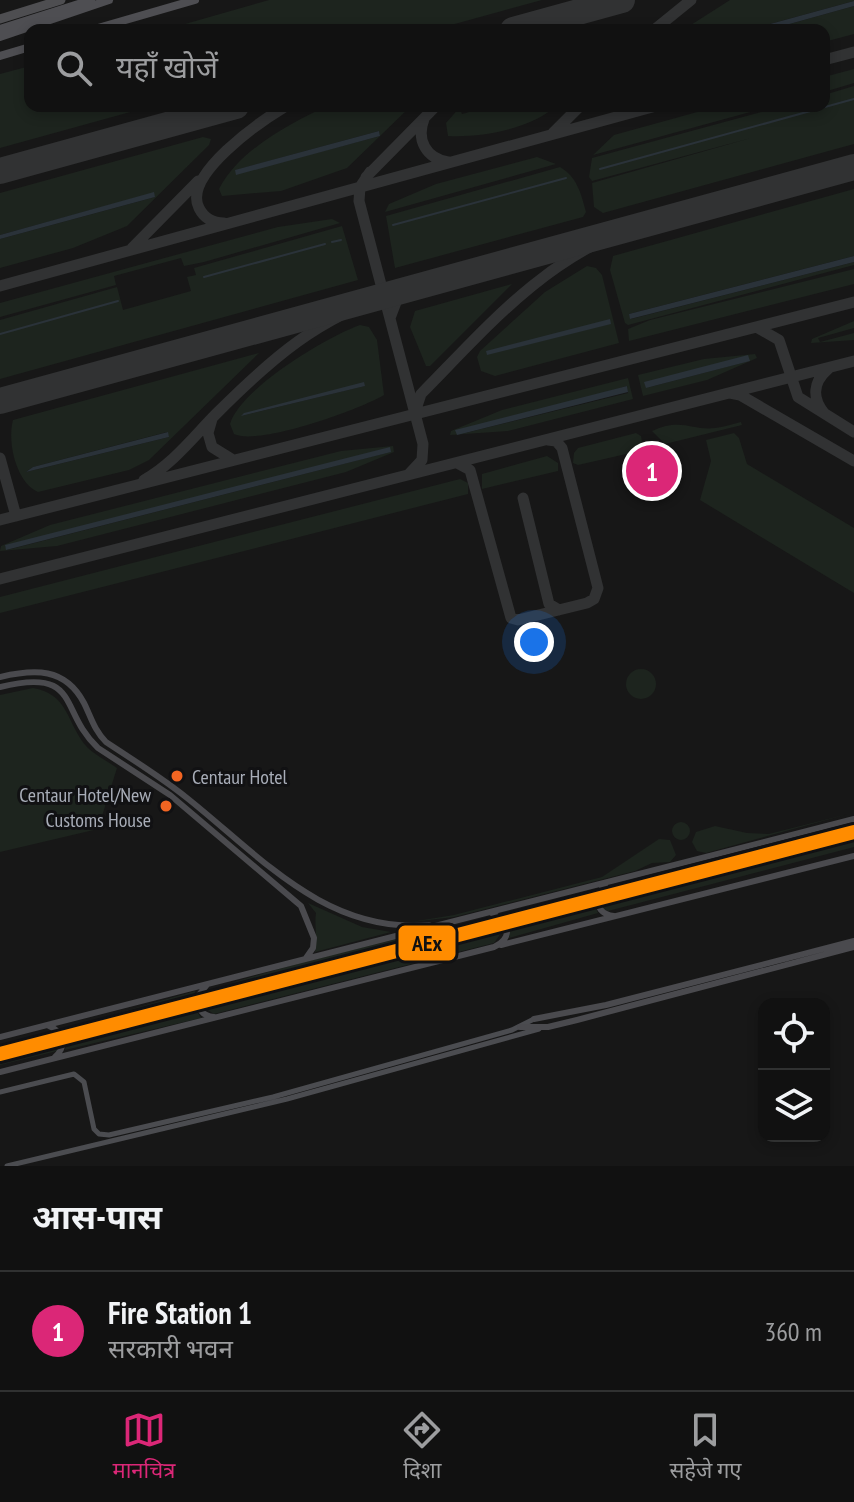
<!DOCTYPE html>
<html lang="hi">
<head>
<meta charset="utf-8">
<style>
  :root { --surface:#111; --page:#1a1a1a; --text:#f1f3f6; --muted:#9c9d9f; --line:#303131; --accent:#db2777 }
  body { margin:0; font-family:"PT Sans Narrow","Noto Sans Devanagari",sans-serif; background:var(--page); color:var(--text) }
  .controls { position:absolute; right:24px; bottom:24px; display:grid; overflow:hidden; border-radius:16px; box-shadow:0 4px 12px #0003 }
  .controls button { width:72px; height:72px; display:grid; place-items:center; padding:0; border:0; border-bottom:2px solid var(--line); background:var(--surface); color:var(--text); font:40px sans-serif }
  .you { position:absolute; left:534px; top:642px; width:28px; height:28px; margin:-20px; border:6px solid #fff; border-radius:50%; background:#1a73e8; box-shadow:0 0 0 12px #1a73e833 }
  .badge { display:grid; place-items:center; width:52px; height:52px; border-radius:50%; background:var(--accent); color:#fff; font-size:26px; font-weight:700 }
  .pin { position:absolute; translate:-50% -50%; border:4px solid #fff; box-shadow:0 2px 8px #0006 }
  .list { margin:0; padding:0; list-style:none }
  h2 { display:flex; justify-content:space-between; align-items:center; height:104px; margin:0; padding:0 32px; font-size:34px }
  h2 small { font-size:26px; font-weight:400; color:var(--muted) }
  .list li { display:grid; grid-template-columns:52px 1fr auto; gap:24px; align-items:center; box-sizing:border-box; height:120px; padding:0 32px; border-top:2px solid var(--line) }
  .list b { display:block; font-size:30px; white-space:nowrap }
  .list p { margin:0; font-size:26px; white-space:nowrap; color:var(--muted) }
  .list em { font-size:26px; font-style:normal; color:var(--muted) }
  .icon { flex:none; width:44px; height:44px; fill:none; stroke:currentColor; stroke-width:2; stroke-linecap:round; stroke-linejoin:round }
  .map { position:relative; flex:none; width:854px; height:1166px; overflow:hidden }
  .search { position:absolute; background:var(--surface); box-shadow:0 4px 12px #0003; left:24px; right:24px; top:24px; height:88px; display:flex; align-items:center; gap:20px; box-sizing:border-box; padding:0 28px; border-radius:16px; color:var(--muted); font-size:30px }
  .sheet { height:224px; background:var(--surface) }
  nav { display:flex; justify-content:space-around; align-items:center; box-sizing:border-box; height:112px; border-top:2px solid var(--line); background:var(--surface); font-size:22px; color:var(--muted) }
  nav a { display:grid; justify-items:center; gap:4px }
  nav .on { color:var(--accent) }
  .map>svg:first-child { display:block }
  .green { fill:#1d241e; fill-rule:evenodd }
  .water { fill:#2a3239 }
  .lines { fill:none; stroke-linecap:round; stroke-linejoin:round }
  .stream { stroke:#2a3239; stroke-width:2 }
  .taxiway { stroke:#313233; stroke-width:11 }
  .runway { stroke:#313233; stroke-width:26 }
  .tertiary { stroke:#4b4c50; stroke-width:5 }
  .secondary { stroke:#4a4a4e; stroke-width:6 }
  .trunk { stroke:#4e4e52; stroke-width:8 }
  .motorway { stroke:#4e4e51; stroke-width:9 }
  .metro-1-casing { stroke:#111113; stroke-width:20 }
  .metro-1 { stroke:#ff8c00; stroke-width:14 }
  .bus-dot { fill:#f26522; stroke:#111113; stroke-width:3 }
  .labels { text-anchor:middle; stroke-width:6; stroke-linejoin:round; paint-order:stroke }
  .bus-label { font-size:20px; fill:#a8adb8; stroke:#111113; text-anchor:start }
  .line-badge { stroke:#111113; stroke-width:3 }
  .pale-badge-label { font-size:22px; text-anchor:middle; font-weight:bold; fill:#111 }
</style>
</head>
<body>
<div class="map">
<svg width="854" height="1166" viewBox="0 0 854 1166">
  <rect width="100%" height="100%" fill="#171717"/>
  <path class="green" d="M269 0H542L433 30H164Z
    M730 0H854V1L748 30H683Z
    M854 6V34L824 42V30H768Z
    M30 66V106H152L0 148V74Z
    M854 69V83L824 92V77Z
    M854 86V144L603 213 594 207 592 183 751 138 592 181 589 177 592 158 783 106H824V95Z
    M327 106H411L347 168 281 191 222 196 219 189C239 150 289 124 327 106ZM379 131 380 136 236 174V170Z
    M461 106H469L460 109 462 114C477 110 500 100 513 110L517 106H556C531 129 481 138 448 136L446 123Z
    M719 106H772L593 155 614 135Z
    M203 137 211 139 209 145 127 226 73 248 0 268V239L155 197 153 193 0 235V193Z
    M537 157 556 164 385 212 389 204 436 184Z
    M560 167C577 177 581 193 586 212L583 217 395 268 386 216Z
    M854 189V256L629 314 631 319 854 262V265L628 325 625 323 610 270 613 256Z
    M332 219 340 223 204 262 184 266 181 258 114 276 116 285 0 317V303L278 227Z
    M342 226 358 280 0 379V320L117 287 123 310 191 291 187 277 196 275 194 268Z
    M587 266 596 268 602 275 619 343 495 376 481 371 477 357 480 351 545 292Z
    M854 269V284L629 341 628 329 650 320Z
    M512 284 430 366H426L410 327 415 311Z
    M854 321V328L818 338 820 342 854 333V340L811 343 812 339Z
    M360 325 369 327 377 340 384 395C359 410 258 446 234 434L230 424C240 389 326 337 360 325ZM364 383V386L241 416Z
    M259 353 149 460 129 470 38 492C16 482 7 442 13 420ZM167 432 169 437 26 472 33 467Z
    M755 354 757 358 707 380 643 396 638 375 704 359ZM748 356 749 361 646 388Z
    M628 378 633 399 508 431 450 435 451 431 502 410ZM627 386 628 393 457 435Z
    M741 422 742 425 665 444 652 431C681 417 693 431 715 428 724 427 732 424 741 422Z
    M636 433 641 436 642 442 634 448 635 452 578 465 573 463 574 453 578 448Z
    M734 433 739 438 747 464 854 528V593L700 500 711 461 706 440Z
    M393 446 394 452 346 472 57 546 0 551 1 546 50 525 341 451ZM389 448 390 452 7 550 5 546Z
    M547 456 558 463V471L482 489V474Z
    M460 479 468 483V494L0 613V597Z
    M626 684a15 15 0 1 1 30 0a15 15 0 1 1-30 0Z
    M33 688C66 694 66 717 82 741 90 753 106 760 117 768L98 829 0 852V695Z
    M848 814 706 853 697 851 692 842 696 832 715 826 747 833 769 834Z
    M672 831a9 9 0 1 1 18 0a9 9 0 1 1-18 0Z
    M854 827V847L608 911 601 908 599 898 606 891 812 841Z
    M659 839 670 840 676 855 670 862 652 863 635 871 454 917 411 922 454 915 602 877Z
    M597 890 592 899 598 913 509 938 511 924 502 914Z
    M308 903 362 927 391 932 315 952C318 938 314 926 316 913Z
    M494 918 504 929 494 943 214 1014 200 1005 201 997C217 979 457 924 494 918Z
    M195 991 193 1005 201 1018 65 1050 66 1042 59 1030Z
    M48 1035 59 1040 57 1051 0 1065V1045Z"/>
  <path class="water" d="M854 1V6L768 30H748Z
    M379 131 380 136 236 175 235 170Z
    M154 192 155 197 0 239V235Z
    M854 256V262L630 319 629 314Z
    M610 319 611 324 487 355 486 351Z
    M748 355 750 361 646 388 644 382Z
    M364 382 365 386 241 416 244 413Z
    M627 386 628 392 457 435 455 430Z
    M168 432 169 437 26 472 33 467Z
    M390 447 391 452 6 550 5 545Z"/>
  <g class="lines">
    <path class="stream" d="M600 169 854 99
      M393 225 566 178
      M332 242 341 240
      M204 277 325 244
      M0 334 118 301"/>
    <path class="taxiway" d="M536 30 601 6
      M654 30 691 0
      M824 60 854 52
      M424 119C416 140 426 158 448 162
      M553 133 580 106
      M370 172 360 187 359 201 423 444 422 460 409 474
      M366 177 436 106
      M224 223C213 223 204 218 199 208 182 175 261 121 286 106
      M132 248 198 181
      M0 286 656 106
      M390 318 398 297 412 288
      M758 328 779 340 798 397 854 432
      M730 393 740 395 854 461
      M0 406 14 397
      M416 409 421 394C489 325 542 261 635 226
      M824 413C812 398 813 382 828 369
      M212 419 208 433 212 447 233 460
      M0 458 16 516
      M457 463 470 470 511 618 518 620 587 603 594 599 598 588 562 448 556 441 548 440
      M144 480C173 464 194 436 217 413 273 357 317 319 393 293
      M523 498 549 604 559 610
      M0 520 854 302
      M0 579 854 361"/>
    <path class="runway" d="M513 30 622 0
      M0 171 236 106
      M0 401 854 167"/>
    <path class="tertiary" d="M0 1092 74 1074 84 1082 94 1129 99 1134 109 1135 273 1097 512 1030 534 1019
      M7 1166 287 1099 539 1029"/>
    <path class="secondary" d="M0 677C34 669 65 667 84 703 91 717 94 730 106 742 133 760 161 777 187 798 260 856 326 934 429 925
      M0 687C82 667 58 711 98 748L170 795 301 906 314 938 313 948 306 958
      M605 885 597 895C596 907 602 915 614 916
      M501 945 854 856
      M206 986 198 996C196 1008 202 1016 214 1017
      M534 1019 606 1005 854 941
      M49 1026C64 1032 67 1046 55 1057
      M520 1027H548L577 1020 854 947
      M0 1037 854 819
      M0 1072 494 947C506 942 510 933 505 921L493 914"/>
    <path class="trunk" d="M0 29 91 0
      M91 30 195 0
      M0 37 109 0
      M0 56 30 47"/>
    <path class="motorway" d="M0 19 61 0"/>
    <defs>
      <path id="metro-1" d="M0 1054 854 832"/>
    </defs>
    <use href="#metro-1" class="metro-1-casing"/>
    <use href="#metro-1" class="metro-1"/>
  </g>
  <g class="bus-dot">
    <circle cx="177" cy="776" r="7"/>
    <circle cx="166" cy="806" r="7"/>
  </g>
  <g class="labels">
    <g class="bus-label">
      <text x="192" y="784">Centaur Hotel</text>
      <text x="151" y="802" text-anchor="end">Centaur Hotel/New<tspan x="151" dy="25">Customs House</tspan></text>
    </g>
  </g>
  <rect class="line-badge" x="397" y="924" width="60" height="38" rx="8" fill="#ff8c00"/>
  <g class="pale-badge-label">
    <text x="427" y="951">AEx</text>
  </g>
</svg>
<div class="controls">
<button><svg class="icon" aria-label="locate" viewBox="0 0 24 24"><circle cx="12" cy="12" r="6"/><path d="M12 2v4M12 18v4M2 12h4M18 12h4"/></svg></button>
<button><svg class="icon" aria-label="layers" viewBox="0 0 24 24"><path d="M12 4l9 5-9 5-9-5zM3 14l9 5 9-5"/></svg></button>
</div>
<div class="you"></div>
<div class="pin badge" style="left:652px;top:471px">1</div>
<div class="search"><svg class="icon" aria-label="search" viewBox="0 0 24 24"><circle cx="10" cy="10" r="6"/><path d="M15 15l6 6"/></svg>यहाँ खोजें</div>
</div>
<section class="sheet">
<h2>आस-पास<small></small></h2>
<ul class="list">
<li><span class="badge">1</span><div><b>Fire Station 1</b><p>सरकारी भवन</p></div><em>360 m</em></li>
</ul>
</section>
<nav>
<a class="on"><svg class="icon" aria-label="map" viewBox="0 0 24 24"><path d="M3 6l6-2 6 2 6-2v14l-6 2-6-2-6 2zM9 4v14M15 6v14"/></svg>मानचित्र</a>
<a><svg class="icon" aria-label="directions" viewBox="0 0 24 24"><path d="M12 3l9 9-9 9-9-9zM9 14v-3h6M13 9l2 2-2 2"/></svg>दिशा</a>
<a><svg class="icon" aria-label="saved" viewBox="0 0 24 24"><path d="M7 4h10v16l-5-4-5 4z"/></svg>सहेजे गए</a>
</nav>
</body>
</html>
